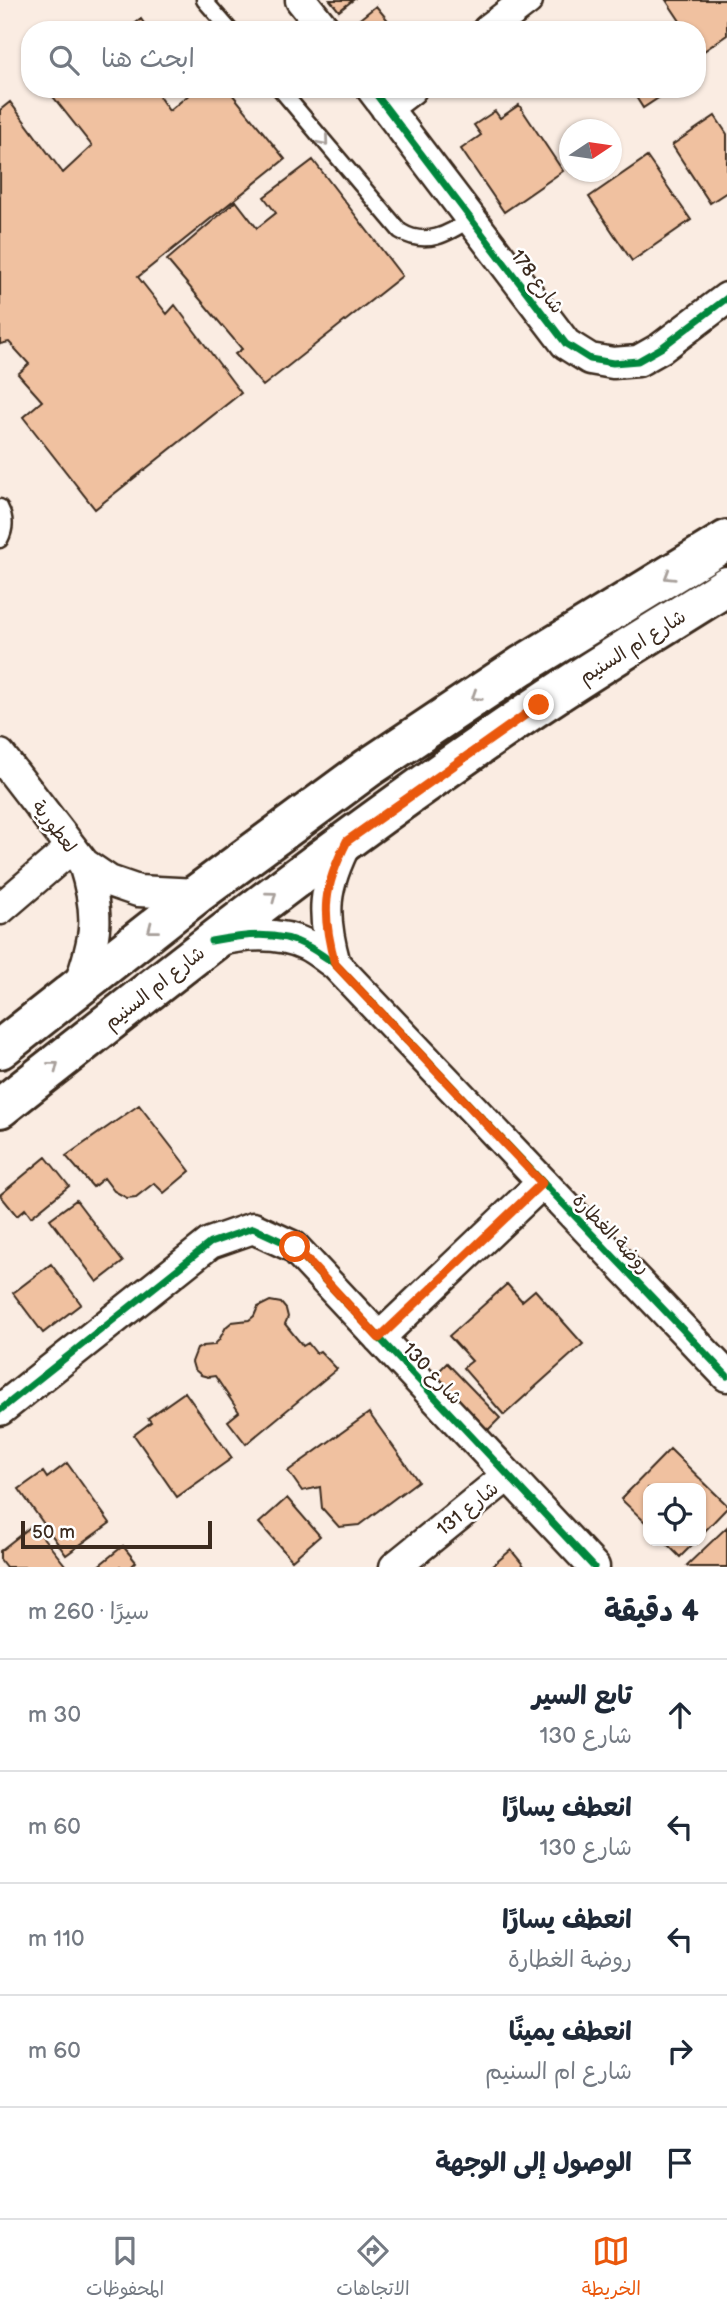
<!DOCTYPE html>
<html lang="ar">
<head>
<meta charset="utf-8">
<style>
  :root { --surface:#fff; --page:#f2f2f3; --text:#1f2937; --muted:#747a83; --line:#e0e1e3; --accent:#ea580c }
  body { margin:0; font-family:"Balsamiq Sans","Playpen Sans Arabic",sans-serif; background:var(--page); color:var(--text); direction:rtl }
  .controls { position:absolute; right:21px; bottom:21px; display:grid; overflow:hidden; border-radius:14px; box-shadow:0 2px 5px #0004 }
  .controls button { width:63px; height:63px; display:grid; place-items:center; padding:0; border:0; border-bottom:2px solid var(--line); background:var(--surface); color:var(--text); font:35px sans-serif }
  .compass { position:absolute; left:559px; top:119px; width:63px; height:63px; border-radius:50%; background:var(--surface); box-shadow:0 2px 5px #0004; rotate:77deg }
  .scale { position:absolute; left:21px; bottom:18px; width:191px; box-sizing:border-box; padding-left:7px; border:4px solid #3b2a1e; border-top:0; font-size:19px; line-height:24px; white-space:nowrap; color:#3b2a1e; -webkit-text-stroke:5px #fff; paint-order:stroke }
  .stop { position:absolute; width:21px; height:21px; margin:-16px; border:5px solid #ea580c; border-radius:50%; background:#fff }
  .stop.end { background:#ea580c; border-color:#fff; box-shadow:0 2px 7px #0008 }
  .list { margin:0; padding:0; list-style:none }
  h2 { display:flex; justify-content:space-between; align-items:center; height:91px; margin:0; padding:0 28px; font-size:30px }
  h2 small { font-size:23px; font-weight:400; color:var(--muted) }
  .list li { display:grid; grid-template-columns:46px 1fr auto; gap:21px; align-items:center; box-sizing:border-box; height:112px; padding:0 28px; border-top:2px solid var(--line) }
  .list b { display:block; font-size:26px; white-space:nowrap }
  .list p { margin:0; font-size:23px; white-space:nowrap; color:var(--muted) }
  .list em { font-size:23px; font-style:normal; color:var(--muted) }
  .icon { flex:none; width:38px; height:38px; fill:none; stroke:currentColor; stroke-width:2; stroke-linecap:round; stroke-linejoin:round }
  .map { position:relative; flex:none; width:727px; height:1567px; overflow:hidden; direction:ltr }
  .search { position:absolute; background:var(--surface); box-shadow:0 2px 5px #0004; left:21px; right:21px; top:21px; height:77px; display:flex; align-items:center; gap:18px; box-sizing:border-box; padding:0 24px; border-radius:28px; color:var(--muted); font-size:26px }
  .sheet { height:651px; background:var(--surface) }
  nav { display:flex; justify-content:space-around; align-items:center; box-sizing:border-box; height:98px; border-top:2px solid var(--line); background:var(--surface); font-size:19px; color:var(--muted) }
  nav a { display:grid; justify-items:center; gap:4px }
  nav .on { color:var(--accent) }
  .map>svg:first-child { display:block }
  .building { fill:#f0c1a0; stroke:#3b2a1e; stroke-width:2 }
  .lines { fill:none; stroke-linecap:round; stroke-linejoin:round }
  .lane-casing { stroke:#3b2a1e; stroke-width:19 }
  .street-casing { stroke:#3b2a1e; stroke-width:35 }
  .secondary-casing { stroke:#3b2a1e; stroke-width:44 }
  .lane { stroke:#fff; stroke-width:14 }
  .street { stroke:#fff; stroke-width:30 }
  .secondary { stroke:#fff; stroke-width:38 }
  .cycleway-casing { stroke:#fff; stroke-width:11 }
  .cycleway { stroke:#00873e; stroke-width:7 }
  .oneway { stroke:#a79f9a }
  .route { stroke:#ea580c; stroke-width:9 }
  .labels { text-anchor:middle; stroke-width:5; stroke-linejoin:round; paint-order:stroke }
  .street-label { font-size:19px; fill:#3b2a1e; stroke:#fff }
</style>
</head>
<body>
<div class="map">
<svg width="727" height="1567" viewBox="0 0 727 1567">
  <rect width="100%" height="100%" fill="#faece2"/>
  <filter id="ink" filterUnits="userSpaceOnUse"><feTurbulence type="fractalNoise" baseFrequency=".0143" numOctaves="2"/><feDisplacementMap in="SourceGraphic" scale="14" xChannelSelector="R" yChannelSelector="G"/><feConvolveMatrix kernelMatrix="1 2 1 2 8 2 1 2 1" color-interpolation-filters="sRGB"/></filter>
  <g filter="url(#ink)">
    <path class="building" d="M330 0H353L339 11Z
      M666 0H727V35L701 53 697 47V30H686Z
      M376 6 396 30H355L351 26Z
      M141 19 149 30H127Z
      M47 89H154L169 111 196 89H228L285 159 138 277 167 314 175 305 241 393 95 509 23 417 42 401 18 374 29 364 9 342 0 344V110L10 102 63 173 92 146Z
      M631 89H672L643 108Z
      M519 105 563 171 504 212 461 149 481 135 474 125 495 111 500 118Z
      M715 116 727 134V192L710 203 672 145Z
      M647 157 691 220 632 261 589 197Z
      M313 160 402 276 263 386 235 354 242 349 167 260 236 201 257 228 276 213 264 197Z
      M139 1105 190 1171 164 1193 154 1183 136 1197 127 1198 114 1191 104 1178 93 1187 66 1156Z
      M46 1157 69 1186 31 1217 25 1209 17 1216 0 1195Z
      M76 1200 123 1262 97 1282 50 1219Z
      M51 1264 81 1304 43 1333 13 1293Z
      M507 1284 522 1301 535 1290 583 1344 504 1415 463 1368 472 1361 449 1336Z
      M270 1301 281 1303 286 1309 288 1317 285 1324 303 1346 308 1343 316 1353 320 1351 337 1369 246 1444 228 1421 239 1412 215 1376 208 1377 201 1375 194 1369 192 1362 197 1349 203 1346 214 1345 219 1340 226 1327 232 1322 249 1320 254 1316 258 1307Z
      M447 1363 500 1418 488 1430 435 1375Z
      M185 1392 232 1458 177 1497 134 1435 151 1422 148 1418Z
      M369 1413 418 1481 359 1525 339 1527 322 1508 320 1487 302 1491 288 1471Z
      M670 1449 727 1505V1508L701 1535V1488H648V1525L621 1499Z
      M67 1463 110 1523 66 1555 19 1489 43 1472 47 1478Z
      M287 1498 320 1536 292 1560 259 1523Z
      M33 1525 65 1565 62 1567H6L0 1559V1551Z
      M727 1527V1567H690L687 1565Z
      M664 1541H696L680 1557Z
      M123 1546 136 1562 131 1567H97Z
      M511 1550 525 1567H493L492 1566Z"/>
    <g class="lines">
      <defs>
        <path id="lane" d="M204 0 230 30
          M280 89 400 231C426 247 448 234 471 219
          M0 507C6 518 6 529 0 540"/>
        <path id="street" d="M301 0 325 30
          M488 30 527 0
          M372 89 566 344 590 359 613 363 638 361 661 348 727 298
          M386 108 411 89
          M0 755 84 864 109 881 138 891 197 894
          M0 909 71 848
          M215 941C245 934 278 931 307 945 317 950 326 958 335 964L727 1376
          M335 964C321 913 323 888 347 841
          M79 986C97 936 100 915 84 864
          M379 1338 542 1183
          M0 1410 210 1243 253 1228 294 1247 594 1567
          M395 1567 507 1476"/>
        <path id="secondary" d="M0 1049 197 894 368 768 521 666 727 540
          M0 1108C176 969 352 830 539 705 600 664 664 626 727 586"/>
      </defs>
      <use href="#lane" class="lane-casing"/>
      <use href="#street" class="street-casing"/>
      <use href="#secondary" class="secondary-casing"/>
      <use href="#lane" class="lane"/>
      <use href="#street" class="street"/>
      <use href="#secondary" class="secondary"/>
      <defs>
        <path id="cycleway" d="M372 89 566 344 590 359 613 363 638 361 661 348 727 298
          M211 941C243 935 277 930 307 946 317 951 326 958 335 964L727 1376
          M0 1410 210 1243 253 1228 294 1247 594 1567"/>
      </defs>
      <use href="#cycleway" class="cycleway-casing"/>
      <use href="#cycleway" class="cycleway"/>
    </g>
    <defs><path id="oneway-chevron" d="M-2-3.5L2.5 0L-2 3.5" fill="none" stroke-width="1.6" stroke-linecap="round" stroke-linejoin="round" transform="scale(1.75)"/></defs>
    <g class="oneway">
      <use href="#oneway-chevron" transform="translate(324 141) rotate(50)"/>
      <use href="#oneway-chevron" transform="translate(669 576) rotate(148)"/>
      <use href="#oneway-chevron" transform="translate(476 696) rotate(147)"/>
      <use href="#oneway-chevron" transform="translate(272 896) rotate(-37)"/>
      <use href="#oneway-chevron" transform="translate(152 929) rotate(142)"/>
      <use href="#oneway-chevron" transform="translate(54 1066) rotate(-38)"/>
    </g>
  </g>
  <g class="lines" filter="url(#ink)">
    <path class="route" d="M295 1247 379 1338 542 1183 335 964C321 913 323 888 347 841L539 705"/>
  </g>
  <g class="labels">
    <g class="street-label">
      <text transform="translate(538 281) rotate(53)" y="7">شارع 178</text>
      <text transform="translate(632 646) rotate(-32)" y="7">شارع ام السنيم</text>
      <text transform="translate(55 826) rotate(53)" y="7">لعطورية</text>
      <text transform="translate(154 987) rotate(-38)" y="7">شارع ام السنيم</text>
      <text transform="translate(612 1233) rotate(46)" y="7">روضة الغطارة</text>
      <text transform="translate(433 1373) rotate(47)" y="7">شارع 130</text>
      <text transform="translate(467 1508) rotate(-39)" y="7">شارع 131</text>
    </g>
  </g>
</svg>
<div class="controls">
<button><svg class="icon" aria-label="locate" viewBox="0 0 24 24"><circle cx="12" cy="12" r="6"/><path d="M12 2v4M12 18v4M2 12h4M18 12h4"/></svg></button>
</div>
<svg class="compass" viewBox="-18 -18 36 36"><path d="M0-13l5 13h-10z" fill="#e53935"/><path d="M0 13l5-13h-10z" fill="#747a83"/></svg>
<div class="scale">50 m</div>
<div class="stop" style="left:295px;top:1247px"></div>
<div class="stop end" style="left:539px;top:705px"></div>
<div class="search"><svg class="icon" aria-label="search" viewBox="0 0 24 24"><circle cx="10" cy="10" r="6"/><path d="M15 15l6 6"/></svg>ابحث هنا</div>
</div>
<section class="sheet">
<h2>4 دقيقة<small>سيرًا · 260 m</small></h2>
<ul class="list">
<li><svg class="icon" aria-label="ahead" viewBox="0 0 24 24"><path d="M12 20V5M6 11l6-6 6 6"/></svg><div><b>تابع السير</b><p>شارع 130</p></div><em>30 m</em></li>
<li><svg class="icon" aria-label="left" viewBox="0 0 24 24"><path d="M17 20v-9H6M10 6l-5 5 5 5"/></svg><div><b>انعطف يسارًا</b><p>شارع 130</p></div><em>60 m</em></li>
<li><svg class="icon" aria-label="left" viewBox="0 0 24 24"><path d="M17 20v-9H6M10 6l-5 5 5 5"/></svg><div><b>انعطف يسارًا</b><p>روضة الغطارة</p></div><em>110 m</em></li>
<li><svg class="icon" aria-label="right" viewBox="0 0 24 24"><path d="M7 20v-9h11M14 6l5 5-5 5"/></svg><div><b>انعطف يمينًا</b><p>شارع ام السنيم</p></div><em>60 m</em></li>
<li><svg class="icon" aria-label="arrive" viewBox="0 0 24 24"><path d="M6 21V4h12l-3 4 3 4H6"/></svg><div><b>الوصول إلى الوجهة</b></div></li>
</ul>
</section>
<nav>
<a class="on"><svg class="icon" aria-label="map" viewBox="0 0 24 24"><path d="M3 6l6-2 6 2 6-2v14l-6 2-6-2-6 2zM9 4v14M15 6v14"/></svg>الخريطة</a>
<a><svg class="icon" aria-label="directions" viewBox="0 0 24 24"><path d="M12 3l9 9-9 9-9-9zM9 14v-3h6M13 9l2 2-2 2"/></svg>الاتجاهات</a>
<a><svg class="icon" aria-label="saved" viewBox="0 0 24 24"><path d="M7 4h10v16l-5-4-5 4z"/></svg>المحفوظات</a>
</nav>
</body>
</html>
